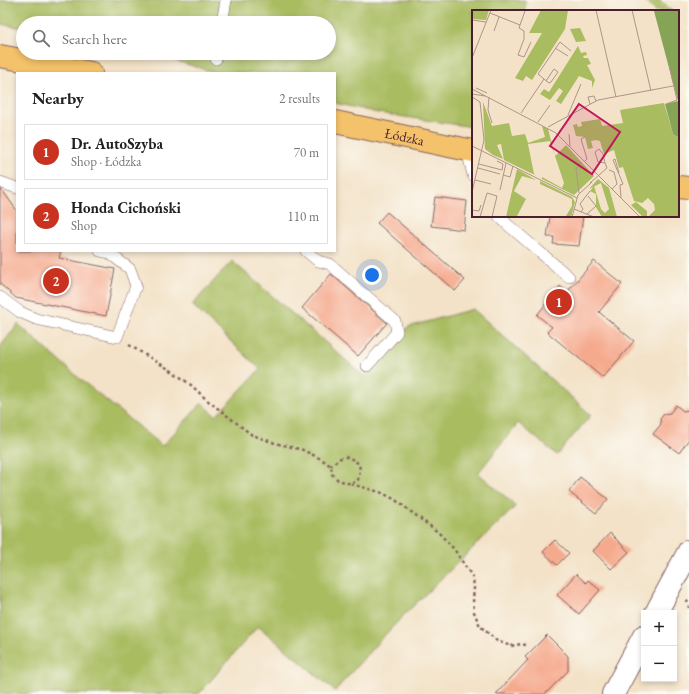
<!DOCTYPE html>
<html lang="en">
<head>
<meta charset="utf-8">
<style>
  :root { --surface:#fff; --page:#f2f2f2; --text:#202124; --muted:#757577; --line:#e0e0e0; --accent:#c8321e }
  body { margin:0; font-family:"EB Garamond",serif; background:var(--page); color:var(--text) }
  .controls { position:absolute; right:12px; bottom:12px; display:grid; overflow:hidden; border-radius:0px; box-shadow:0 2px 6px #0003 }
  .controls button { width:36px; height:36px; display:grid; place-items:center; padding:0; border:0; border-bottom:1px solid var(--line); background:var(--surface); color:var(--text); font:20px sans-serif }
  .you { position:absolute; left:372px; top:275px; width:14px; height:14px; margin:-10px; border:3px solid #fff; border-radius:50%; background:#1a73e8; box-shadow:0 0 0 6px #1a73e833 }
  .badge { display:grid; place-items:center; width:26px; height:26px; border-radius:50%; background:var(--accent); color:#fff; font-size:13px; font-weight:700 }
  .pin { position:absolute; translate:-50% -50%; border:2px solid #fff; box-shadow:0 1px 4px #0006 }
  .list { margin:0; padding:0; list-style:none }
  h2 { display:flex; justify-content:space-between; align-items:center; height:52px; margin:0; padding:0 16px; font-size:17px }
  h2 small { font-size:13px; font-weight:400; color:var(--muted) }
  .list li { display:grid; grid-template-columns:26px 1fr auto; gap:12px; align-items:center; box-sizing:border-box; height:56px; margin:0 8px 8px; padding:0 8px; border:1px solid var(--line); border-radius:0px }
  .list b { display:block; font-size:15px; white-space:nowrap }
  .list p { margin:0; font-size:13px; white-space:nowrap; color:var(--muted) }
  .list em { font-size:13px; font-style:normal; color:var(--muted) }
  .icon { flex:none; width:22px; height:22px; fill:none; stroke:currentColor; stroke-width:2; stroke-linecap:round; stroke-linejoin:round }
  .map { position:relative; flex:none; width:689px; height:694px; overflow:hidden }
  .search { position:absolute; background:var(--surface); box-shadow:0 2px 6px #0003; left:16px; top:16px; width:320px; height:44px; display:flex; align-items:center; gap:10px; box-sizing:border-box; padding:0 14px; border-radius:22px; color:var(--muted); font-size:15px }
  .panel { position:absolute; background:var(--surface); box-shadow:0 2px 6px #0003; left:16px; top:72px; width:320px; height:180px; border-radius:0px }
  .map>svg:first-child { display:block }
  .green { fill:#a9bc60; stroke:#7a6e46 }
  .building { fill:#f5aa8e }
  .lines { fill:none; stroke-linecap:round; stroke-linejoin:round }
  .lane-casing { stroke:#856362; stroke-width:12 }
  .street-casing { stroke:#856362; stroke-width:24 }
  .primary-casing { stroke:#856362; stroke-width:24 }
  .path { stroke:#856362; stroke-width:2.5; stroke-dasharray:3 3; stroke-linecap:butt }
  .lane { stroke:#fff; stroke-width:11 }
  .street { stroke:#fff; stroke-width:22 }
  .primary { stroke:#f3c26a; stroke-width:22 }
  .labels { text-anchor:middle; stroke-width:3.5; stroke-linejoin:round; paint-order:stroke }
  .street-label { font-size:14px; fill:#4a1f2b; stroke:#fdfcf7 }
  .inset-road { fill:none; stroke:#af9489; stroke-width:1 }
  .view { fill:#c2185b; fill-opacity:0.15; stroke:#c2185b; stroke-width:2 }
  .inset-edge { fill:none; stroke:#4a1f2b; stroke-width:2 }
</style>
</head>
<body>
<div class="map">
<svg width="689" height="694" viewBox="0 0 689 694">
  <rect width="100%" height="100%" fill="#fdfcf7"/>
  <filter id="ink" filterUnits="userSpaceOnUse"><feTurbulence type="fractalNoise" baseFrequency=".025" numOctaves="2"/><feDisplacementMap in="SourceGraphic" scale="8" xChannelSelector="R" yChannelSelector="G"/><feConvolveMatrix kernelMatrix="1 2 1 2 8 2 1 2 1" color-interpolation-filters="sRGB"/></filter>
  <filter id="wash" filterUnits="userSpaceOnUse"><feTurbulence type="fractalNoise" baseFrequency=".012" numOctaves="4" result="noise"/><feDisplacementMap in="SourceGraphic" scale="16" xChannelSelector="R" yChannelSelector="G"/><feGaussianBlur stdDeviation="0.9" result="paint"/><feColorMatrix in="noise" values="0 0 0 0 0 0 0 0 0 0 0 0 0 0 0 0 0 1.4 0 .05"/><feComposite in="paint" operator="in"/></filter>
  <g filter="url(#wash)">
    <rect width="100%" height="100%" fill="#f3e2c7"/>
    <path class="green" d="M0 0H525V11H473V127L378 113 335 103V73H216L160 56 146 53H329V23H23V28L0 24Z
      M643 0H659L672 11H656Z
      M232 261 364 376 408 327 473 309 591 415 557 455 518 423 478 473 516 506 405 614 379 641 335 691 258 626 199 694H0V347L18 324 79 378 162 446 202 403 216 416 260 369 192 305Z"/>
    <g id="blocks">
      <path class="building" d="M0 189 3 191 17 211V251H61L59 258 115 269 106 316 16 298 0 284Z
        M435 197 467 201 464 230 431 226Z
        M387 212 465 280 455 291 377 223Z
        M550 216H583L579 246 553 244 554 237H547Z
        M594 261 622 284 599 312 634 341 603 378 547 332 552 327 537 315 560 286 567 292Z
        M331 274 387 323 358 356 302 308Z
        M676 405 683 411 689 410V439L679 453 653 434 661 424 660 419 664 414 670 413Z
        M580 477 608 499 596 513 569 492Z
        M610 533 629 552 611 569 593 551Z
        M555 540 569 553 557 565 543 552Z
        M576 574 586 583 588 580 600 590 579 614 557 595Z
        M547 635 568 656V671L545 694H496L528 660 525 657Z"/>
    </g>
  </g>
  <g filter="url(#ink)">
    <use href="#blocks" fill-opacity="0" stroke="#856362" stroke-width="1"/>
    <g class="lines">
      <defs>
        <path id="lane" d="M222 23 226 0
          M216 59 217 53
          M467 150 473 175
          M0 182 17 188
          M499 216 508 225 569 277
          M306 251 318 261 330 264 395 321 397 332 367 366
          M0 297 20 312 36 319 117 337 136 286 130 269 109 253 100 251"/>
        <path id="street" d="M656 613 689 551
          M613 694 644 636"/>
        <g id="primary">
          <path d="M0 56 91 73"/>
          <path id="s1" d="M335 122 473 151"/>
          <path d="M678 187 689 188"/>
        </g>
      </defs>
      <use href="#lane" class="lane-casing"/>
      <use href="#street" class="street-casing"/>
      <use href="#primary" class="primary-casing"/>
      <path class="path" d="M129 345 172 371 191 385 207 400 252 435 275 443 303 450 321 459 331 466 332 474 338 480 351 484 358 480 360 470 359 464C346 454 342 455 331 466
        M351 484 380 492 394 499 438 532 454 549 473 578 474 588 473 599 474 612 480 626 497 641 511 646 521 644 526 645
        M687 600 689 608"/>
      <use href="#lane" class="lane"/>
      <use href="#street" class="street"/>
      <use href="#primary" class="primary"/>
    </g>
  </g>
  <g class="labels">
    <g class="street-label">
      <text dy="5" stroke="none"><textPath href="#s1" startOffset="71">Łódzka</textPath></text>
    </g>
  </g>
  <g transform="translate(472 10)">
    <rect width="207" height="207" fill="#f3e2c7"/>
    <path d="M0 0H17L14 10 0 9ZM69 0H96L93 19 60 70 54 66 51 71 43 68 70 23H57ZM108 18 114 31 104 32 98 19ZM106 36 109 43 114 42 115 45 111 46 112 48H116L119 54 115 55 123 70 120 78V71L107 66 89 94 84 91 91 81 87 78 78 90 68 84 72 79 77 82ZM11 92 20 116 37 113 40 126 53 124 56 133 73 127 70 116 76 119 83 146 94 135 122 166 102 185 70 169V167L90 178 92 173 78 131 56 134 62 164 65 166 32 150 29 134 25 135 31 149 21 145 13 139ZM192 93 201 124 207 128V207H176L183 200 182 194 176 188 170 193 162 191 151 157 147 158 142 140 132 144 128 131 124 130 119 131 121 138 116 139 113 127 104 126 101 115 105 114 106 117 110 116 109 112 128 109 130 116 151 113 148 100ZM45 159 64 170 50 166 42 181 54 189 45 206 34 207ZM126 169 137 178 145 207H130L124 197V184L118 181 122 176 129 199 133 203 137 199 129 173 117 179ZM68 171 100 187 103 192 99 207 94 206 100 196V189L68 174ZM164 192 175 201V207H171L159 195Z" fill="#a9bc60"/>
    <path d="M173 0H207V128L201 124 193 94 206 91 201 73 182 1Z" fill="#86a456"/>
    <path class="inset-road" d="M124 0 144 87M160 0 179 81M18 3 48 15 47 18 52 21V29L46 45 52 47 59 32M0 10 14 12M48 15 53 1M22 21 27 7M83 38 96 46M0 48 19 0M72 69 77 73 79 72 86 62 82 59 74 71M4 78 15 83M0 79 84 123 168 207M0 84 13 86M0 87 8 92 12 130 0 182M17 87 16 100 20 113M118 94 116 87 122 86 124 91M194 94 205 90 197 55M49 103 72 69 66 64 88 32 99 41M96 105 109 74M66 112 78 95M76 117 126 90 201 76M97 124 98 136M113 127 109 129 115 149 113 151M0 136 105 188M7 154 30 160 31 154 25 151M6 158 28 164M137 160 142 162 145 174 140 179M147 163 143 149 141 150 151 174 148 175 149 188M31 165 38 167 41 156M3 170 19 174M118 173 135 158 133 153 126 152 123 142 127 139 131 144 133 153M28 180 34 153M107 183 104 159 109 152M102 199 122 207M0 200 7 201 9 195M109 202 111 199 108 194 118 181M115 204 124 196 116 186M8 207 15 183 25 186 20 207M100 207 106 185 120 172"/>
    <path class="view" d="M107 94 148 122 120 164 78 136Z"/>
    <rect width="207" height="207" class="inset-edge"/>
  </g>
</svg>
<div class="controls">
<button>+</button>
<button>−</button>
</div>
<div class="you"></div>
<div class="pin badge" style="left:559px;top:302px">1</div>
<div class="pin badge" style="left:56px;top:281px">2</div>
<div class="search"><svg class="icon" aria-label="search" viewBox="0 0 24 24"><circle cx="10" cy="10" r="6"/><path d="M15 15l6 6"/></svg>Search here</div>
<section class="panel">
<h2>Nearby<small>2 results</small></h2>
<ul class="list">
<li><span class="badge">1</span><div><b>Dr. AutoSzyba</b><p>Shop · Łódzka</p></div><em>70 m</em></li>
<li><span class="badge">2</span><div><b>Honda Cichoński</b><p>Shop</p></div><em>110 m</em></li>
</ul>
</section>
</div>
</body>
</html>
